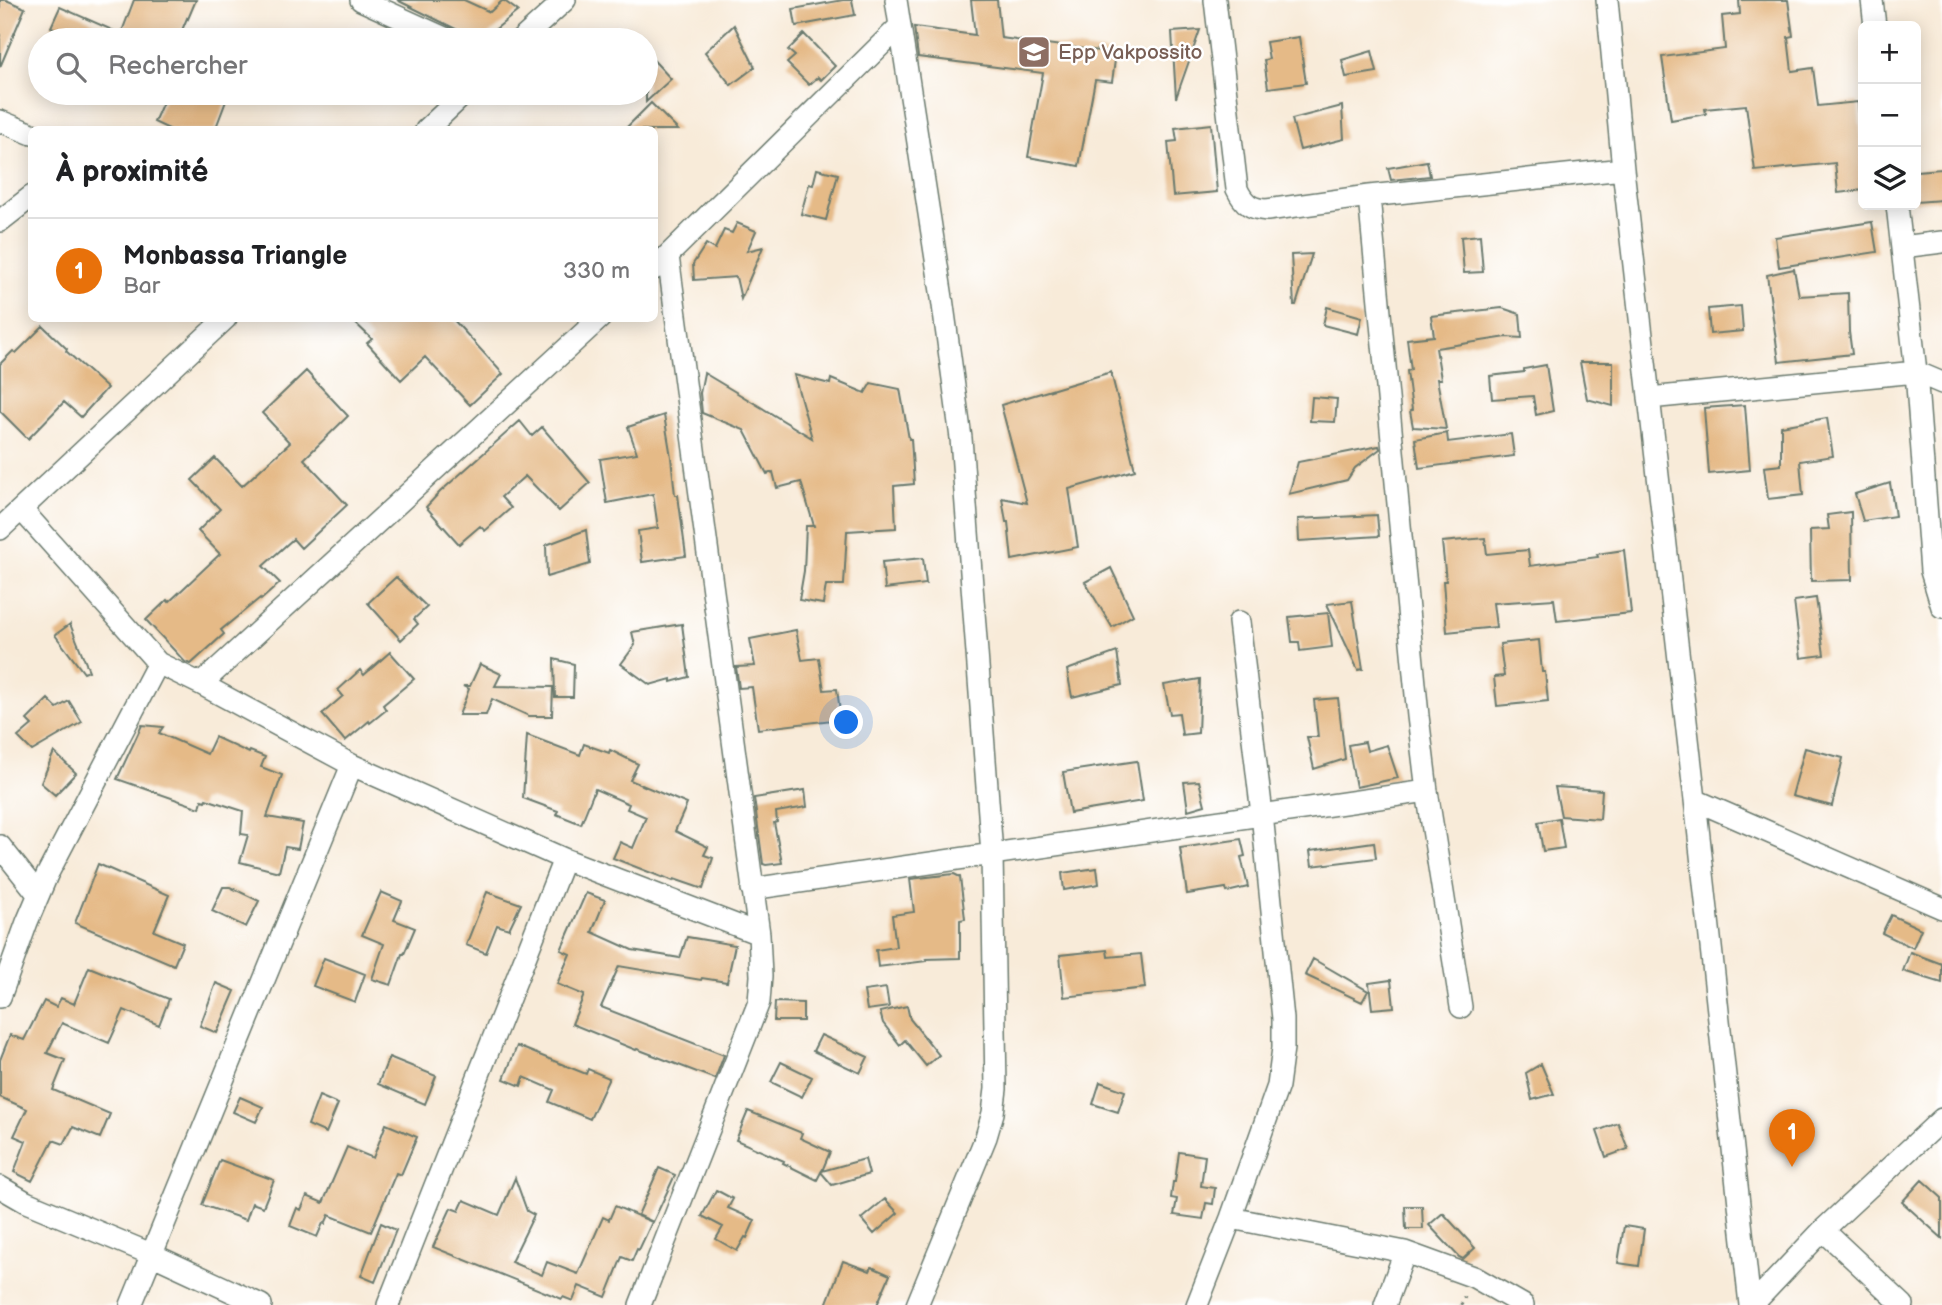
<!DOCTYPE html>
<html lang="fr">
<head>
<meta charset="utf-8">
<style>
  :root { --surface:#fff; --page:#f2f2f2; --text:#202124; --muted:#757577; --line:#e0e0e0; --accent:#7c3aed }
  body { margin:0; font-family:"Balsamiq Sans",sans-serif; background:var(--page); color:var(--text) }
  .controls { position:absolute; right:21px; top:21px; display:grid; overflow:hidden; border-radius:10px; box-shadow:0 4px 18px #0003 }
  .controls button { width:63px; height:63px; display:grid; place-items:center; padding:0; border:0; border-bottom:2px solid var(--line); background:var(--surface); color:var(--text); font:35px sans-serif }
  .you { position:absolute; left:847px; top:723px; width:24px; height:24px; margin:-18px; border:5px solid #fff; border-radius:50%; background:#1a73e8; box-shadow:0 0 0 10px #1a73e833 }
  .badge { display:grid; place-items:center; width:46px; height:46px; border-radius:50%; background:var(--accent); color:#fff; font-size:23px; font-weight:700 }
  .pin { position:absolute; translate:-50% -58px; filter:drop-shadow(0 2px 4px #0008) }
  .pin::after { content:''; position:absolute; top:37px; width:24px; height:21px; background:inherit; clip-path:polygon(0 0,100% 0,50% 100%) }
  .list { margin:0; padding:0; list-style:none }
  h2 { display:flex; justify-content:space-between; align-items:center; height:91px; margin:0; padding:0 28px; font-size:30px }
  h2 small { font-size:23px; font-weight:400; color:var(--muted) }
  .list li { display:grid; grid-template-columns:46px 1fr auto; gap:21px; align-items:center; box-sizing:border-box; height:105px; padding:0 28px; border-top:2px solid var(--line) }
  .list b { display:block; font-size:26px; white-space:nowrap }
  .list p { margin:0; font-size:23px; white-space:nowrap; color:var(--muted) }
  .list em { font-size:23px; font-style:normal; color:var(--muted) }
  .icon { flex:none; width:38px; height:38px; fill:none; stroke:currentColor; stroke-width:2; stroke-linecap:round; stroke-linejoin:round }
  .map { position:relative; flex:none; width:1942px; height:1305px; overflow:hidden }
  .search { position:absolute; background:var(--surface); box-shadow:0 4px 18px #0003; left:28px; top:28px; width:630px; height:77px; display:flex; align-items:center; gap:18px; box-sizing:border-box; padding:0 24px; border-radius:38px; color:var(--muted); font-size:26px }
  .panel { position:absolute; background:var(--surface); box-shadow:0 4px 18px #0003; left:28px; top:126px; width:630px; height:196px; border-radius:10px }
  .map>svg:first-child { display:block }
  .building { fill:#e5ba87 }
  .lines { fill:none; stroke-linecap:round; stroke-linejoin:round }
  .minor-casing { stroke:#6b7a6e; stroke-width:24 }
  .path { stroke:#6b7a6e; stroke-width:3.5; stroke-dasharray:2 5; stroke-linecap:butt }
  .minor { stroke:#fff; stroke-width:21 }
  .labels { text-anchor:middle; stroke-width:5; stroke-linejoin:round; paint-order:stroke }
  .education-label { font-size:21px; fill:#785e54; stroke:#fff; text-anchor:start }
</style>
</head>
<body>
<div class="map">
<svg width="1942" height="1305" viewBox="0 0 1942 1305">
  <rect width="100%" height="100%" fill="#fff"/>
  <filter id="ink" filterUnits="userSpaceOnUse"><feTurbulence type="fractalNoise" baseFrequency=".0143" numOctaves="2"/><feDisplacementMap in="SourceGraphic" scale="14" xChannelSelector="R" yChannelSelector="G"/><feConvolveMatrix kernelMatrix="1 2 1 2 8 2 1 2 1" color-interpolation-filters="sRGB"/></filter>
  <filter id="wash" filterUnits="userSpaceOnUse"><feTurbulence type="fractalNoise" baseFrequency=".00686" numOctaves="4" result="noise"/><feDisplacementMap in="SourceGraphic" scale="28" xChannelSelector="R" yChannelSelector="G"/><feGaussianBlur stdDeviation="1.57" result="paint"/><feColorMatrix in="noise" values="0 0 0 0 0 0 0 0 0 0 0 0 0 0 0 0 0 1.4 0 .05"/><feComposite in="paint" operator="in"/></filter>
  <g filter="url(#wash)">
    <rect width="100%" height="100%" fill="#f8ebd9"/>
    <g id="blocks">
      <path class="building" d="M0 0H6L25 8 0 67Z
        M134 0H196L188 19 187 18 178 40H48L54 28 51 27 60 7 121 34Z
        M397 0H464L490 12 503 0 518 11 482 40H478Z
        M843 0H852L855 15 796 26 793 9Z
        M971 0H997L1001 38 1116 53 1112 82 1095 80 1079 166 1028 157 1043 73 918 57 914 27 975 35Z
        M1739 0H1788L1793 36 1788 37 1792 71 1813 68 1818 106 1858 102 1863 161V190L1838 193 1835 163 1755 171 1746 105 1705 109 1706 114 1671 120 1662 57 1725 49 1722 16 1740 14Z
        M734 25 755 67 731 85 705 52Z
        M1200 30 1176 98 1172 32Z
        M804 34 835 66 821 80 818 77 809 85 787 63 795 56 788 50Z
        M1299 37 1306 83 1268 88 1264 60 1269 59 1266 42Z
        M1372 51 1377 72 1346 77 1342 60Z
        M646 52 671 79 646 102Z
        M167 93H229L215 130H171L154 122Z
        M651 103 678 130H624Z
        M1342 106 1344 139 1300 150 1292 119Z
        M1211 124 1217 192 1173 196 1168 142 1177 141 1175 128Z
        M1427 161 1430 176 1391 180 1388 168Z
        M817 169 838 174 826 220 801 214 809 184 813 185Z
        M1942 169V200L1916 202V171Z
        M1872 222 1877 252 1779 267 1775 237Z
        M737 223 756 231 747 251 763 247 741 299 736 277 694 280 693 264 706 244 715 249 724 230 732 233Z
        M1480 235 1483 272 1464 273 1461 237Z
        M1312 254 1296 305H1294L1291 255Z
        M1794 269 1799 296 1848 293 1849 332 1852 354 1779 362 1767 275Z
        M1741 306 1743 331 1710 334 1708 309Z
        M1327 307 1362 317 1358 334 1323 325Z
        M1502 308 1520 314 1522 338 1507 337 1436 348 1441 379H1437L1446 429 1413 427 1410 411 1412 410 1407 371 1411 370 1407 339 1434 336 1431 316Z
        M350 318H452L503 374 470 405 425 357 401 380 367 343 372 339Z
        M43 326 67 349 66 351 107 388 81 417 64 402 28 439 0 411V364L13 351 16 353Z
        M1580 362H1613V406L1587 399Z
        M1546 365 1553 411 1536 415 1533 396 1492 399 1490 376 1524 372V369Z
        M306 371 348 416 304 459 347 505 301 548 293 539 263 566 280 583 261 600 260 598 221 630 224 634 191 664 185 662 146 620 167 600 169 602 220 554 198 531 220 509 192 480 215 458 242 486 290 443 262 413Z
        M1111 372 1135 470 1069 489 1078 547 1012 560 1008 522H1006L1002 498 1027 503 1001 405Z
        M704 373 812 438 794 375 830 384 831 379 865 393 871 383 900 389 909 439H911L914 484 894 486 896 528 847 531 844 585H826L823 604 799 600 804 571 806 526H814L801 482 777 488 773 472 767 474 744 430 702 413 700 393Z
        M1312 397 1337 399 1335 422 1310 421Z
        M1745 405 1750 470 1709 474 1704 408Z
        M664 415 671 457 675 495H678L686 556 642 562 638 531 658 528 653 494 607 503 600 459 637 453 628 427Z
        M1827 418 1833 456 1800 461 1803 495 1768 499 1764 467 1781 465V426Z
        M520 421 532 436 542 427 590 483 559 511 525 476 501 497 511 508 485 531 480 526 459 544 426 507 440 492Z
        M1447 433 1448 442 1511 434 1514 456 1419 468 1415 439Z
        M1379 446 1380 449 1355 468 1347 480 1289 494 1298 462Z
        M1890 483 1895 516 1863 521 1855 494Z
        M1851 512 1852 580 1811 581 1810 530 1829 529 1827 515Z
        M1377 515 1379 536 1299 541 1298 519Z
        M586 530 590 564 547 577 546 545Z
        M1485 538 1487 554 1528 550 1530 566 1598 557 1597 554 1624 550 1631 613 1557 621 1554 599 1493 603 1496 627 1447 632 1443 581H1446L1442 542Z
        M923 558 926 584 885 589 882 562Z
        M1111 568 1133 615 1112 627 1085 582Z
        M396 577 427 607 414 619 418 624 401 640 368 603Z
        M1816 598 1824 655 1801 658 1794 601Z
        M1352 601 1363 669 1358 670 1327 604Z
        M1328 613 1332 647 1300 651 1299 642H1292L1289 617Z
        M70 624 89 671 84 673 55 635Z
        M682 624 689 677 671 682V679L650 685 621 664 635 645 632 632Z
        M796 630 802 660 819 658 824 690 837 689 841 719 758 729 752 687 739 688 736 667 755 666 750 639Z
        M1539 640 1542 672H1545L1548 701 1497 706 1494 677 1504 676 1500 644Z
        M390 652 414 679 383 705 386 710 370 723 369 721 345 741 322 714 343 696 338 690 360 670 364 675Z
        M1117 652 1122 685 1072 697 1067 670Z
        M554 659 574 664 573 697H555Z
        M480 664 501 674 495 686 553 687 552 716H529L492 699 486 715H459L469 689 463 686H470Z
        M1200 679 1198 733 1182 735 1179 713 1170 714 1164 685Z
        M1338 698 1345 759 1314 769 1307 737H1318L1314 700Z
        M48 699 57 708 69 701 82 722 32 751 18 737 32 725 27 720Z
        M142 725 163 727 159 733 207 754 215 737 249 753 250 751 265 757 261 767 282 775 267 817 303 823 298 849 285 847 279 872 240 862 248 835 241 834 243 811 206 799 205 801 202 800 200 808 117 779Z
        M527 735 580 755 584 744 609 753 610 750 638 764 630 780 687 804 675 831 708 847 704 855 713 858 703 889 674 879 673 881 664 877V878L613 858 620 842 633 848 646 817 627 809 629 804 595 789 581 824 556 814 558 811 523 798Z
        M1365 742 1367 751 1387 745 1398 778 1356 787 1348 745Z
        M1805 748 1843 758 1832 806 1792 796Z
        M54 752 76 773 55 795 41 783Z
        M1137 761 1143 801 1070 813 1063 772Z
        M1199 781 1205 805 1188 810 1184 782Z
        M1555 787 1602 790 1600 819 1561 816Z
        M805 790 807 807 776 812 777 822 774 823 782 863 766 865 763 864 754 798Z
        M1559 818 1564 848 1543 851 1538 822Z
        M1241 839 1245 856 1241 857 1248 887 1227 892 1226 888 1187 894 1180 848Z
        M1374 842 1376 858 1312 866 1310 851Z
        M98 864 169 895 154 931 183 943 174 965 75 923Z
        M1097 868 1099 884 1064 890 1062 873Z
        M954 874 960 877 965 919 960 920V958L926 959 927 961 878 967 876 950 896 947 892 915 914 912 910 879Z
        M223 887H230L259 901 246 927 212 911Z
        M381 892 402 901 394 920 415 928 404 954H402L391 985 372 979 384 944 362 935Z
        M487 892 521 904 509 929 497 925 486 953 466 945Z
        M586 893 605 900 592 932 632 950 680 958 687 937 735 945 727 982 702 978 701 980 619 966 601 1007 724 1055 715 1079 637 1049 636 1050 572 1024 584 995 557 984 570 954 561 950Z
        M1891 915 1921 929 1913 948 1882 933Z
        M1107 950 1108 957 1141 954 1145 988 1064 997 1060 955Z
        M1910 952 1942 964V983L1903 971Z
        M324 958 365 974 355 1002 313 986Z
        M1313 959 1368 991 1362 1002 1305 975Z
        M89 967 169 999 159 1025 124 1010 109 1043 62 1023 47 1053 65 1060 53 1090 110 1114 100 1138 73 1127 64 1144 53 1140 32 1181 14 1172 26 1141 14 1136 27 1109 0 1097V1060L10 1035 24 1040 44 1001 56 1007 61 998 74 1004Z
        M1391 980 1394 1007 1372 1009 1369 983Z
        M216 983 235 991 217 1033 200 1026Z
        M886 988 889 1007 867 1010 864 991Z
        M775 1002 803 1003V1021H774Z
        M907 1006 910 1019 939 1055 926 1066 905 1040 900 1045 883 1023 880 1012Z
        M821 1035 868 1057 860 1073 813 1051Z
        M517 1046 586 1074 588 1069 609 1078 590 1119 549 1102 554 1090 524 1077 521 1086 504 1079Z
        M389 1057 436 1076 425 1104 378 1084Z
        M781 1062 812 1077 802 1097 771 1082Z
        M1541 1064 1554 1094 1532 1100 1526 1073Z
        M1100 1082 1125 1091 1118 1112 1093 1104Z
        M319 1096 338 1104 326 1133 308 1125Z
        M240 1097 263 1107 256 1122 233 1112Z
        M748 1111 802 1133 800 1138 830 1152 822 1171 865 1159 869 1174 832 1185 821 1172 817 1180 783 1163 784 1161 736 1140Z
        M1618 1123 1628 1149 1606 1157 1597 1131Z
        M386 1124 417 1137 401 1175 396 1173 371 1232 329 1215 325 1224 323 1223 317 1237 290 1226 297 1208 301 1210 307 1196 323 1203 347 1147 373 1158Z
        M1179 1152 1205 1156 1201 1186 1215 1188 1213 1204 1206 1203 1203 1219 1174 1215 1177 1199 1171 1198 1173 1182H1175Z
        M220 1160 274 1180 263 1207 252 1203 246 1220 202 1205Z
        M659 1168 675 1175 653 1222 638 1215Z
        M515 1178 527 1211 534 1215 511 1262 542 1275 547 1262 578 1274 603 1217 609 1220 615 1206 652 1222 639 1250 637 1249 632 1261 622 1257 606 1297 579 1286 573 1301 563 1297 562 1299 433 1247 451 1208 459 1211 464 1200 499 1215Z
        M1922 1180 1942 1198V1238L1902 1202Z
        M716 1190 733 1199 728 1208 755 1220 747 1238 745 1237 737 1251 716 1239 723 1227 702 1216Z
        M885 1199 898 1213 874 1234 861 1219Z
        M1405 1206H1422L1423 1229H1406Z
        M1443 1213 1475 1248 1463 1259 1459 1257 1429 1225Z
        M381 1223 396 1230 375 1282 361 1276Z
        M1624 1226 1644 1229 1639 1266 1618 1263Z
        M843 1261 870 1271 872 1267 890 1275 877 1305H826Z"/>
    </g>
  </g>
  <g filter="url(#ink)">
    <use href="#blocks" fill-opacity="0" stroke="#6b7a6e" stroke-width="2"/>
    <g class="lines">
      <defs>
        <path id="minor" d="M361 0 449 40
          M896 0 942 298 961 438 992 854 996 1089 993 1113 986 1137 917 1305
          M1215 0 1237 189C1244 204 1251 209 1267 210L1369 196 1623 169
          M1607 0 1623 169 1695 800 1750 1305
          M1872 0 1875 26
          M521 40 565 0
          M0 121 32 134
          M426 130 465 93
          M1369 196 1418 716 1427 791 1461 1007
          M1897 205 1916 372 1931 571 1942 607
          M0 221 32 196
          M1902 247 1942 242
          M654 269 899 27
          M1649 398 1916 372 1942 383
          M22 510 158 663 201 684 352 765 564 859 759 934
          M0 529 226 318
          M201 684 600 318
          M1695 800 1942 908
          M0 846 38 894
          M752 889 1427 791
          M0 997 27 922 47 875 158 663
          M0 1187 26 1202 151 1254 261 1305
          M1231 1218 1405 1252 1474 1277 1523 1305
          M1823 1230 1903 1305
          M131 1305 352 765
          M388 1305 564 859
          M640 1305 759 1002 761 976 759 934 668 256
          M1197 1305 1231 1218 1278 1086 1283 1048V1019L1262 814 1239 622
          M1385 1305 1405 1252
          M1752 1305 1823 1230 1942 1119"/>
      </defs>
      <use href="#minor" class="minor-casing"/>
      <path class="path" d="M1461 1305 1466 1294"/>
      <use href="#minor" class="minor"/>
    </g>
  </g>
  <defs>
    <symbol id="school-square" viewBox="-11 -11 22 22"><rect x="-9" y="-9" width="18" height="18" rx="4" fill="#8d6e63" stroke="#fff"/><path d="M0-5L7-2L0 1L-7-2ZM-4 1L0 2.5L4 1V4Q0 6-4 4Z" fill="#fff"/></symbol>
  </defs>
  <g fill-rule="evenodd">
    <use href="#school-square" x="1015" y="33" width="38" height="38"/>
  </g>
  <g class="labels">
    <g class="education-label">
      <text x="1058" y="59">Epp Vakpossito</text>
    </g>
  </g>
</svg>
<div class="controls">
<button>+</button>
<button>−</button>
<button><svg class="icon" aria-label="layers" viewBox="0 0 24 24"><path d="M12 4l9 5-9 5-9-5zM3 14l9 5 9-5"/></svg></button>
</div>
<div class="you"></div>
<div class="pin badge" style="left:1792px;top:1167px;background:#e8710a">1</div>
<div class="search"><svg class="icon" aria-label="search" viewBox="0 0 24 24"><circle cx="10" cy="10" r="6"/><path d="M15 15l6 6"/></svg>Rechercher</div>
<section class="panel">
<h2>À proximité<small></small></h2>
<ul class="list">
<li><span class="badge" style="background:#e8710a">1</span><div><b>Monbassa Triangle</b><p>Bar</p></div><em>330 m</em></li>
</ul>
</section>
</div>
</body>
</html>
